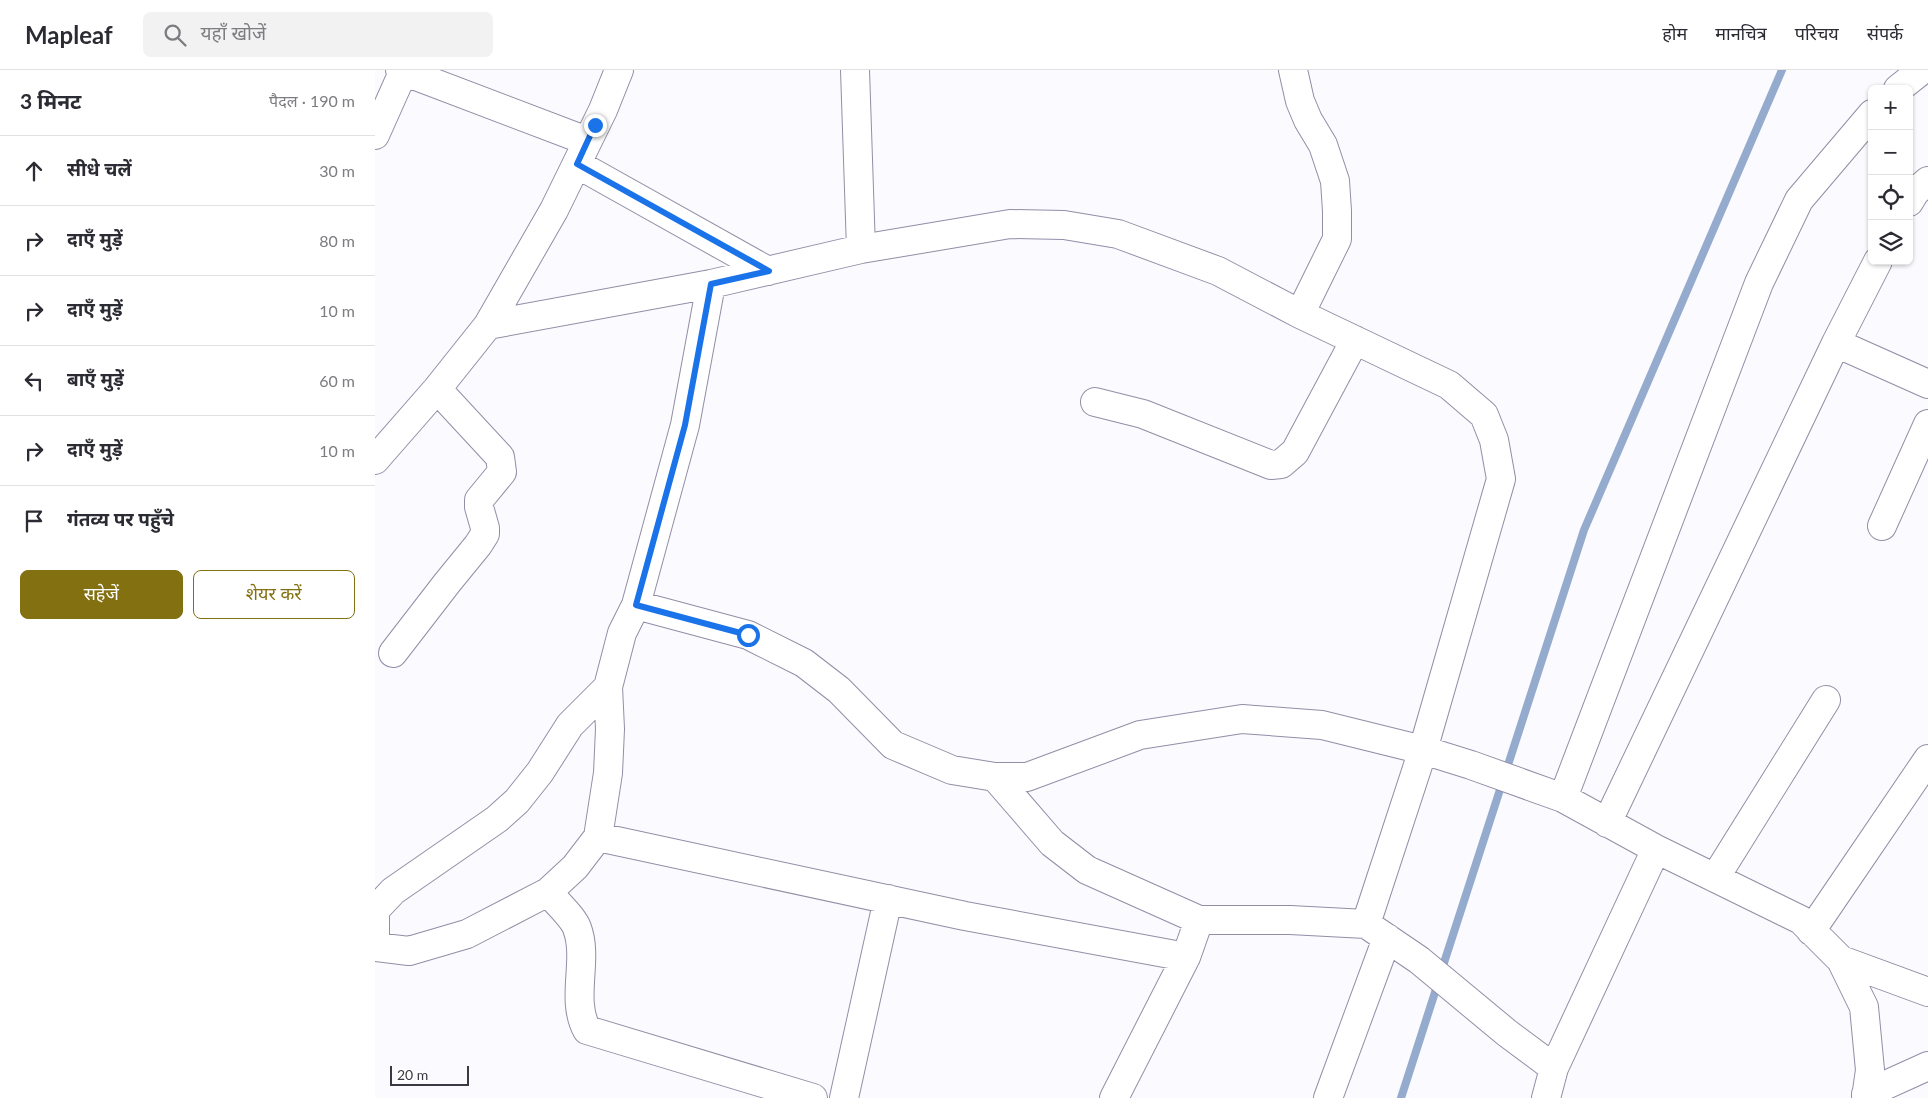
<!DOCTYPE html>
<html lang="hi">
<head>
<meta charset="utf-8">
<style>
  :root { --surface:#fff; --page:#f2f2f3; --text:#2b2b33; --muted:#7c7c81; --line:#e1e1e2; --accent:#837010 }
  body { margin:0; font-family:Lato,"Noto Sans Devanagari",sans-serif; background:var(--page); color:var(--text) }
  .controls { position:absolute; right:15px; top:15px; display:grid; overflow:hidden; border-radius:8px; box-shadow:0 1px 4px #0004 }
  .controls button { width:45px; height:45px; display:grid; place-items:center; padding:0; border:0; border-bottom:1px solid var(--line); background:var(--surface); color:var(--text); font:25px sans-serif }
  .scale { position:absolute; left:15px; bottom:12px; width:79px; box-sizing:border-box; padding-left:5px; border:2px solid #3a3843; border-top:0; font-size:14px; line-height:18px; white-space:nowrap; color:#3a3843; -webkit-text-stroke:4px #fff; paint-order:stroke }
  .stop { position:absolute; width:15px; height:15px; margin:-11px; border:4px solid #1a73e8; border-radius:50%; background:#fff }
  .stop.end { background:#1a73e8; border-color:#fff; box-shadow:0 1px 5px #0008 }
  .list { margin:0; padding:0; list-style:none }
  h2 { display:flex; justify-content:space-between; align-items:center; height:65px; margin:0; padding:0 20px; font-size:21px }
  h2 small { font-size:16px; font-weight:400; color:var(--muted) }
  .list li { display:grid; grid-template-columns:32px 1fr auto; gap:15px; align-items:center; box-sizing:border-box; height:70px; padding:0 20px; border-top:1px solid var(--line) }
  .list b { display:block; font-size:19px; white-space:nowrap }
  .list em { font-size:16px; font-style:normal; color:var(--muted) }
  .actions { display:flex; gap:10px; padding:15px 20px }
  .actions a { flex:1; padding:11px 0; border:1px solid var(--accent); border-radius:8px; text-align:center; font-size:18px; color:var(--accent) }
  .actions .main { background:var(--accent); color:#fff }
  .icon { flex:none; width:28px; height:28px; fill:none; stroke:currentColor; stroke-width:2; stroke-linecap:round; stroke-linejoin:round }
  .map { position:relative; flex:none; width:1553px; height:1028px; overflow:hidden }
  header { display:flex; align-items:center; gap:30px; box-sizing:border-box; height:70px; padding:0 25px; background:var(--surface); border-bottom:1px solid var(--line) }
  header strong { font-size:24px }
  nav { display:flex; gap:28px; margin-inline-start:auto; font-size:18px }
  .search { width:350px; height:45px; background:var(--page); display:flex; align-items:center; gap:12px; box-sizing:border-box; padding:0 18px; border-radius:8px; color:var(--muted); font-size:19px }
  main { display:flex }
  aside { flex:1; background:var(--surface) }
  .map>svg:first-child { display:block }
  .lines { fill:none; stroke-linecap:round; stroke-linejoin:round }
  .stream { stroke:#95abcd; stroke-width:8 }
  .minor-casing { stroke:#928ea6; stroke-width:30 }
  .minor { stroke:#fff; stroke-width:28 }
  .route { stroke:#1a73e8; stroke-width:6 }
</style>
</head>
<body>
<header>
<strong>Mapleaf</strong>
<div class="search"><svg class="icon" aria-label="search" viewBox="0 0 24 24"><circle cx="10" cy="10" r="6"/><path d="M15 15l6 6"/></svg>यहाँ खोजें</div>
<nav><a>होम</a><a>मानचित्र</a><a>परिचय</a><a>संपर्क</a></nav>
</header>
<main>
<aside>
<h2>3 मिनट<small>पैदल · 190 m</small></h2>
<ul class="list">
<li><svg class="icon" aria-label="ahead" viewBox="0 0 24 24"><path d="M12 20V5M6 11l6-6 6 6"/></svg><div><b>सीधे चलें</b></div><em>30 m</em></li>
<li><svg class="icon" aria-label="right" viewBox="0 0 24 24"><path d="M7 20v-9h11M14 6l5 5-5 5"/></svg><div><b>दाएँ मुड़ें</b></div><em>80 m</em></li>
<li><svg class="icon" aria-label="right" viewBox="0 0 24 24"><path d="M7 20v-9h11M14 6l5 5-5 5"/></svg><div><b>दाएँ मुड़ें</b></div><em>10 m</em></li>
<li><svg class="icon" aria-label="left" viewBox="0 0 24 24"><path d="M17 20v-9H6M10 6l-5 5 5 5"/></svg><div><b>बाएँ मुड़ें</b></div><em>60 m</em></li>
<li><svg class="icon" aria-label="right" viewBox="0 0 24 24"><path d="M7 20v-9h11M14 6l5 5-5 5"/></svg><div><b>दाएँ मुड़ें</b></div><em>10 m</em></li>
<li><svg class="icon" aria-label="arrive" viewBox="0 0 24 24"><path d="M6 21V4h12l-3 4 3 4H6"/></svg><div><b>गंतव्य पर पहुँचे</b></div></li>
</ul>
<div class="actions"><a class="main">सहेजें</a><a>शेयर करें</a></div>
</aside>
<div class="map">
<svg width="1553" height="1028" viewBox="0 0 1553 1028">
  <rect width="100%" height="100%" fill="#fafaff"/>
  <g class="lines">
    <path class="stream" d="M1066 902 1209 460 1407 0
      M1026 1028 1063 913"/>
    <defs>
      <path id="minor" d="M25 0 212 71
        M480 0 486 179
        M918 0 925 31 933 50 948 75 960 111 962 141V169L925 244 1074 315 1109 345 1119 370 1126 409 1048 680 991 854
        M1523 19 1547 0
        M0 65 29 0
        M202 94 393 201
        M1534 132 1540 122 1553 111
        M113 255 336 214 486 179 635 154 689 155 743 164 843 201 925 244
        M1461 273 1553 314
        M720 332 768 344 896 395 906 394 920 382 980 270
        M0 390 62 319 113 255 179 140 228 40 244 0
        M1507 456 1553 354
        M261 535 310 355 336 214
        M18 583 72 513 103 475 110 464V458L104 437V430L127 402 125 387 62 319
        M233 617 195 655 165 702 142 731 122 749 18 821 0 840V877L34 881 92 864 173 822 200 797 223 767 233 703 235 659 233 617 247 563 261 535 373 565 429 593 464 620 518 675 577 700 620 707H652L765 665 867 649 947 655 1048 680 1096 695 1188 728 1281 779 1426 850 1466 890 1489 937 1495 1000 1491 1028
        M620 707 677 773 712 800 824 850 811 887 739 1028
        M1188 728 1384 213 1424 130 1497 44
        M1232 753 1461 273 1503 191
        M223 767 590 846 811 887
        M1340 808 1451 630
        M173 822C180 831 198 847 202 858 214 890 195 929 212 960L438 1028
        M824 850H915L991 854 1044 890 1132 963 1179 998 1171 1028
        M1436 861 1553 689
        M1466 890 1553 922
        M1179 998 1281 779
        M1491 1024 1553 996
        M469 1028 513 829
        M953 1028 1012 868"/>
    </defs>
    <use href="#minor" class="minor-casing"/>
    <use href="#minor" class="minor"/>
  </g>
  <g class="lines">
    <path class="route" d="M220 55 202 94 394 201 336 214 310 355 261 535 373 565"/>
  </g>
</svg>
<div class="controls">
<button>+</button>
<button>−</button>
<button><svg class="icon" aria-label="locate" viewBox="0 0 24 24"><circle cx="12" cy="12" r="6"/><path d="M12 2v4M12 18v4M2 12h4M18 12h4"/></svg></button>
<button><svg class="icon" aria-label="layers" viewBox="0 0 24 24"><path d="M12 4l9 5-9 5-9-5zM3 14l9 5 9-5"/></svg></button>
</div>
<div class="scale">20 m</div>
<div class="stop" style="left:373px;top:565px"></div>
<div class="stop end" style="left:220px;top:55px"></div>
</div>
</main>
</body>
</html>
